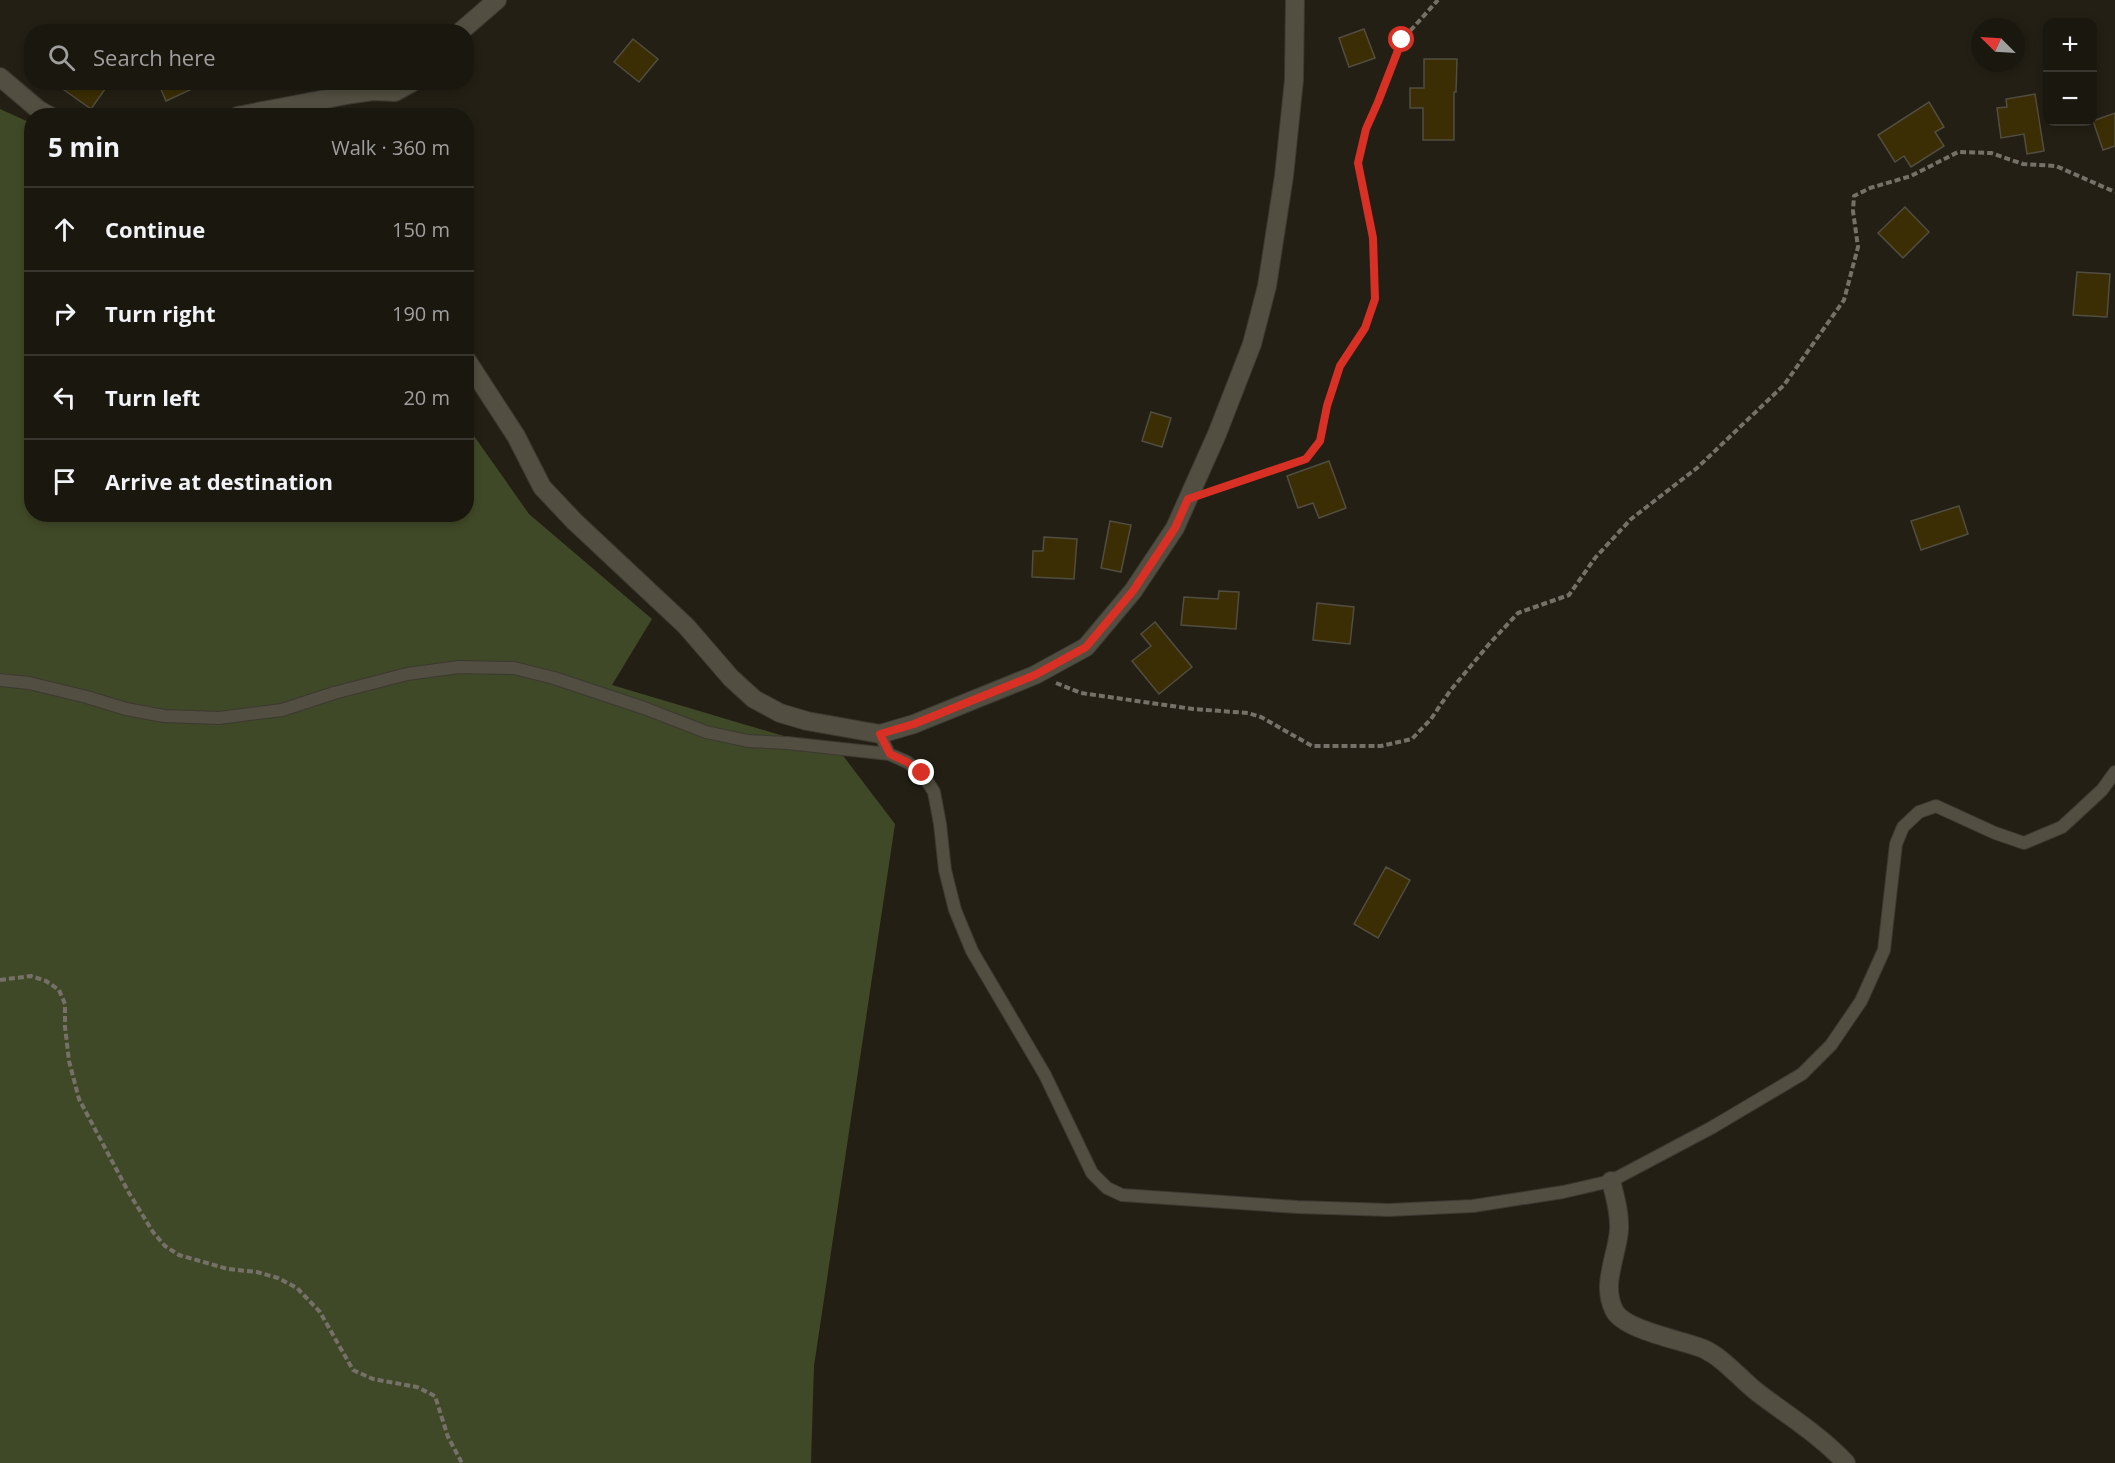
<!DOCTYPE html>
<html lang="en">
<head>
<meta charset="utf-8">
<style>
  :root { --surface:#1a170f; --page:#27241d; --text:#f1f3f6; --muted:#9f9f9e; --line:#38362f }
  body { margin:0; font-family:"Open Sans",sans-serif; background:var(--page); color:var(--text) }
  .controls { position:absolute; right:18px; top:18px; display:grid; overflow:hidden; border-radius:12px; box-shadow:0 3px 9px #0003 }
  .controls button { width:54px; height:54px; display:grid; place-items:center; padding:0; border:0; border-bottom:2px solid var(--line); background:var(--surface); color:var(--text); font:30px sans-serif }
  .compass { position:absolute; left:1971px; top:18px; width:54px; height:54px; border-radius:50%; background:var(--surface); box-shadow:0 3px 9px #0003; rotate:294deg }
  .stop { position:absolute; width:18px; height:18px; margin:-14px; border:4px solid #d93025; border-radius:50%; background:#fff }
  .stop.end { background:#d93025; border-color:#fff; box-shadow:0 2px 6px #0008 }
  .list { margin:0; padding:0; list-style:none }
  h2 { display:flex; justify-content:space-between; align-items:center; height:78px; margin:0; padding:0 24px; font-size:26px }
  h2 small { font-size:20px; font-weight:400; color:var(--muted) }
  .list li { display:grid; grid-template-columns:39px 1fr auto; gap:18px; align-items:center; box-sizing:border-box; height:84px; padding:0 24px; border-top:2px solid var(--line) }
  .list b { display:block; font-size:22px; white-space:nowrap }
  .list em { font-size:20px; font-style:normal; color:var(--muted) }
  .icon { flex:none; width:33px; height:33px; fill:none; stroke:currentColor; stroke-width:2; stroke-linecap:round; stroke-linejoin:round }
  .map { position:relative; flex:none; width:2115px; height:1463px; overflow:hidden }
  .search { position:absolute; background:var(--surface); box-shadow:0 3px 9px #0003; left:24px; top:24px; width:450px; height:66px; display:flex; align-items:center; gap:15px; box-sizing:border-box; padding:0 21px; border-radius:24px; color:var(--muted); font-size:22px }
  .panel { position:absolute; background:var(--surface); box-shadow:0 3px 9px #0003; left:24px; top:108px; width:450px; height:414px; border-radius:24px }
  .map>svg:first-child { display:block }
  .green { fill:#404927 }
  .building { fill:#3b2e04; stroke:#514d40; stroke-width:1.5 }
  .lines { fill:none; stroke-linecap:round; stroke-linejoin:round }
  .lane-casing { stroke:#3c3932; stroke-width:14 }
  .street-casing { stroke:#3c3932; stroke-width:20 }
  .path { stroke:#757168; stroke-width:4; stroke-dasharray:6 3; stroke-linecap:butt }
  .lane { stroke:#524e41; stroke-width:12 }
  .street { stroke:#524e41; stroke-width:18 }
  .route { stroke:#d93025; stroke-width:8 }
</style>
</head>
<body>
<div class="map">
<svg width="2115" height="1463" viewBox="0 0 2115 1463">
  <rect width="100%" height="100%" fill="#231f14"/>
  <path class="green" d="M0 109 31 123 32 514H466L467 426 529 514 652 619 612 685 841 753 895 824 814 1366 811 1463H0Z"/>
  <path class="building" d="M1364 29 1375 58 1349 67 1339 38Z
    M633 39 658 59 639 82 614 62Z
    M1424 59H1457L1456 92H1454V140H1423V108H1410V88H1424Z
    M53 82H97L105 89 91 109Z
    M158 82H207L166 101Z
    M2035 94 2044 151 2027 154 2024 134 2001 138 1997 108 2007 107 2006 99Z
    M1929 102 1944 127 1935 132 1944 146 1911 167 1904 156 1895 162 1878 135Z
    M2115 113V146L2103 150 2093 121Z
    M1905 207 1929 232 1903 258 1878 233Z
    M2077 272 2110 274 2107 317 2073 315Z
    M1151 412 1171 418 1162 447 1142 441Z
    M1329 461 1346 508 1319 518 1313 503 1298 508 1287 476Z
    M1959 506 1968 534 1921 550 1911 521Z
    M1110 521 1131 525 1121 572 1101 568Z
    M1044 537 1077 539 1074 579 1032 577 1033 551H1043Z
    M1219 591 1239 592 1236 629 1181 625 1184 597 1218 599Z
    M1317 603 1354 607 1350 644 1313 640Z
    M1155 622 1192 667 1159 694 1132 661 1151 646 1141 634Z
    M1386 867 1410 880 1378 938 1354 924Z"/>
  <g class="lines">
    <defs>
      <path id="lane" d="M0 680 29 683 87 697 126 709 164 716 219 718 282 710 334 693 407 674 459 667 514 668 554 678 644 708 706 732 748 741 787 743 889 754
        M880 734 889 754 907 762 922 773 934 792 940 824 945 870 955 910 972 951 1045 1075 1092 1173 1107 1188 1122 1195 1297 1207 1389 1210 1473 1206 1563 1192 1611 1181 1711 1128 1802 1074 1831 1045 1861 1001 1884 950 1896 844 1903 827 1919 812 1936 806 1995 833 2024 843 2062 827 2102 790 2115 772"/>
      <path id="street" d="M460 32 497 0
        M0 77 39 110 50 116
        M237 116 352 94 373 91 395 92 413 82
        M466 359 516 436 542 487 574 521 686 626 731 678 754 699 780 713 807 721 880 734 914 724 1035 675 1086 647 1133 591 1175 528 1217 434 1252 344 1267 286 1284 176 1294 80 1295 0
        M1611 1181C1615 1197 1620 1213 1619 1230 1617 1257 1601 1284 1614 1310 1623 1330 1682 1340 1704 1349 1725 1359 1739 1378 1757 1392 1787 1415 1820 1435 1846 1463"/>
    </defs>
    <use href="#lane" class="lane-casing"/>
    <use href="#street" class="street-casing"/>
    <path class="path" d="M1211 491 1306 459 1320 441 1327 406 1340 366 1365 328 1375 299 1373 238 1358 163 1366 129 1379 102 1402 40 1438 0
      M1056 683 1081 693 1193 709 1248 713 1261 717 1312 746H1381L1412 739 1431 719 1450 691 1490 643 1518 613 1569 595 1595 558 1631 519 1697 468 1784 385 1844 300 1858 247 1853 211 1854 196 1870 188 1911 176 1958 152 1991 153 2023 164 2056 166 2115 192
      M0 980 31 976 46 981 59 990 65 1004V1027L69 1061 79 1099 129 1193 153 1232 165 1246 179 1255 228 1269 257 1272 278 1278 297 1288 320 1312 353 1370 373 1379 417 1387 435 1396 448 1437 462 1463"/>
    <use href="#lane" class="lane"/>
    <use href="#street" class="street"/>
  </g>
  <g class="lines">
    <path class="route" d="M922 773 907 762 890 754 880 734 914 724 1035 675 1086 647 1133 591 1175 528 1188 499 1306 459 1320 441 1327 406 1340 366 1365 328 1375 299 1373 238 1358 163 1366 129 1378 102 1402 40"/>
  </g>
</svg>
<div class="controls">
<button>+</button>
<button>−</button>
</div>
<svg class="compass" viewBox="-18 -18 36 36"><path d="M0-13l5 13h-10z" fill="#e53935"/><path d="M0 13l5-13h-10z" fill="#9f9f9e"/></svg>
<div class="stop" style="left:1402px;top:40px"></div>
<div class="stop end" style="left:922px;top:773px"></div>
<div class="search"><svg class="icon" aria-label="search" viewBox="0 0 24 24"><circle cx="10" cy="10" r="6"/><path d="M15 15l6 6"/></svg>Search here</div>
<section class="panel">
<h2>5 min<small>Walk · 360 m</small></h2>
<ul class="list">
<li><svg class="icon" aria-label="ahead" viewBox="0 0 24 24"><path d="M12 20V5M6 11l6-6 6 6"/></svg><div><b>Continue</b></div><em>150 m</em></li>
<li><svg class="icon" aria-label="right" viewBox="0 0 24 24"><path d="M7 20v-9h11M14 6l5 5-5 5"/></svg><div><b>Turn right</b></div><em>190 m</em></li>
<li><svg class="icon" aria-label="left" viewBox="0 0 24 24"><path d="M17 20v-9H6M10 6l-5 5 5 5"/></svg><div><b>Turn left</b></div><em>20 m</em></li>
<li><svg class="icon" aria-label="arrive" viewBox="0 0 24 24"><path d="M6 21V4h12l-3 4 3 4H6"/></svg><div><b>Arrive at destination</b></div></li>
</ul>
</section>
</div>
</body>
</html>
